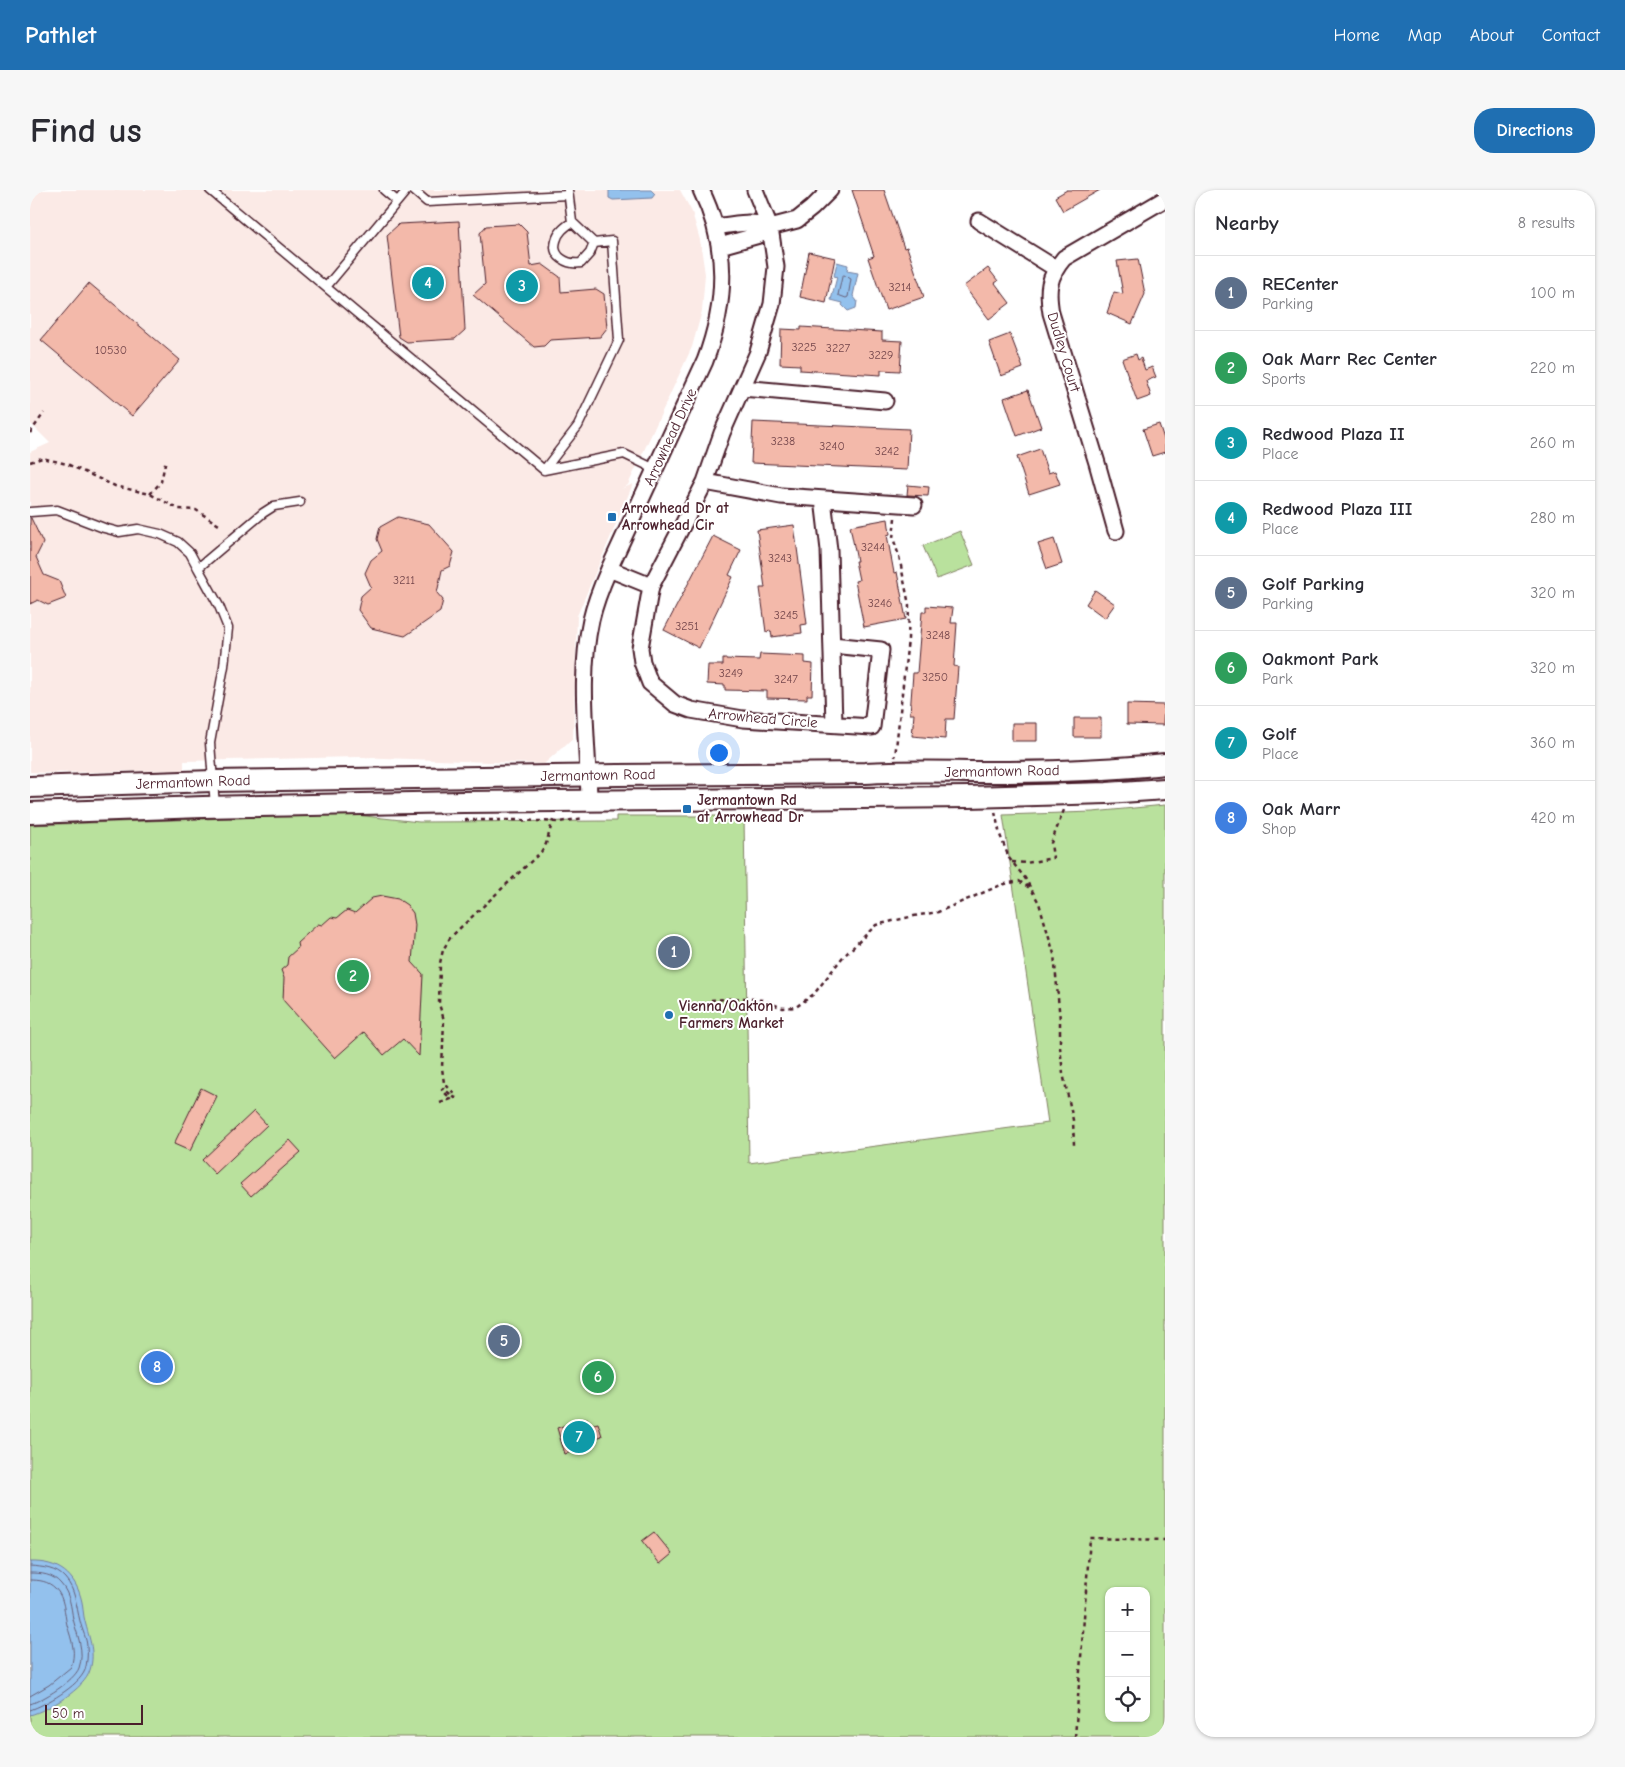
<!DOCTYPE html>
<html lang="en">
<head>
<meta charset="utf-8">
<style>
  :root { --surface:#fff; --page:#f7f7f7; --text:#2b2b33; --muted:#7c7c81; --line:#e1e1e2; --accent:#1f6fb2 }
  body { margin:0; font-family:"Comic Neue",sans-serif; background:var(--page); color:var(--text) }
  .controls { position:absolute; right:15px; bottom:15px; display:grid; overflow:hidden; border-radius:10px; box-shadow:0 1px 4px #0004 }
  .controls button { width:45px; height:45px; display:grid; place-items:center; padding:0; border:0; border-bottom:1px solid var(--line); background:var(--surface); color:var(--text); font:25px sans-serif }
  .scale { position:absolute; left:15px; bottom:12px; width:98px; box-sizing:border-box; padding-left:5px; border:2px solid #4a1f2b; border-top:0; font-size:14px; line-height:18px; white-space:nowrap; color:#4a1f2b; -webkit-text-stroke:4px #fff; paint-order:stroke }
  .you { position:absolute; left:688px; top:562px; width:18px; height:18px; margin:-12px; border:4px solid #fff; border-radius:50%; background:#1a73e8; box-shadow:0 0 0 8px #1a73e833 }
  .badge { display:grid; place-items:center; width:32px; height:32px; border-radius:50%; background:var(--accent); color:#fff; font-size:16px; font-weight:700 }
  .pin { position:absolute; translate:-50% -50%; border:2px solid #fff; box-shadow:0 1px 5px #0006 }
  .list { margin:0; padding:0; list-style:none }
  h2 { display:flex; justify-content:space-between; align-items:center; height:65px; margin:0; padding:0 20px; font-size:21px }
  h2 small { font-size:16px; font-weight:400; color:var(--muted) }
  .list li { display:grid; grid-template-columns:32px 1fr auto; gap:15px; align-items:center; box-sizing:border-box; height:75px; padding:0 20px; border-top:1px solid var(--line) }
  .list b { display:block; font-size:19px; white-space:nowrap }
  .list p { margin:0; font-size:16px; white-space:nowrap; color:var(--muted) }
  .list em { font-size:16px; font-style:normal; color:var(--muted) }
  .icon { flex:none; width:28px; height:28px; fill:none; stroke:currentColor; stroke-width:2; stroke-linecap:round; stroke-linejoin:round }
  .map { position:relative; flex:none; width:1135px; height:1547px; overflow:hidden; border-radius:20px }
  header { display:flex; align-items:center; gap:30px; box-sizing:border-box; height:70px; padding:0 25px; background:var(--accent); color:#fff }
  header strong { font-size:24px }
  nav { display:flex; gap:28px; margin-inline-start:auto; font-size:18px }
  .intro { display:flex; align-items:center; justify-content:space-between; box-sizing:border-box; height:120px; padding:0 30px }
  h1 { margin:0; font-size:35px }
  .button { padding:12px 22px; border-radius:20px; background:var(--accent); color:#fff; font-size:18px; font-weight:700 }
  main { display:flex; gap:30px; padding:0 30px }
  aside { flex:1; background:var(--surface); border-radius:20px; box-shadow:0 1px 4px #0004 }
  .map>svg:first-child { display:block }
  .built { fill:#fbeae6 }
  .park { fill:#b9e19d; stroke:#828064; fill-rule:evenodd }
  .water { fill:#93c1ed; stroke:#76809f }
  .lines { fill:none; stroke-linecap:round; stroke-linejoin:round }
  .shore { stroke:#676079; stroke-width:1 }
  .building { fill:#f3b9aa; stroke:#4a1f2b }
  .lane-casing { stroke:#4a1f2b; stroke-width:11 }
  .street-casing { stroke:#4a1f2b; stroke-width:19 }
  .secondary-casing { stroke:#4a1f2b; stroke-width:24 }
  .path { stroke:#4a1f2b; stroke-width:2.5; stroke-dasharray:4 4; stroke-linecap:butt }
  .lane { stroke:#fff; stroke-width:8 }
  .street { stroke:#fff; stroke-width:15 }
  .secondary { stroke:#fff; stroke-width:20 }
  .poi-dot { fill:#1f6fb2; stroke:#fff; stroke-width:2 }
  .labels { text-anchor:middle; stroke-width:4; stroke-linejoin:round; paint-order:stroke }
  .number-label { font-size:12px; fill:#74464b }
  .street-label { font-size:15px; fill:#4a1f2b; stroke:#fff }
  .poi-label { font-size:15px; font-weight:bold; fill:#4a1f2b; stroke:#fff; text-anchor:start }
</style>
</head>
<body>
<header>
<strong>Pathlet</strong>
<nav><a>Home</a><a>Map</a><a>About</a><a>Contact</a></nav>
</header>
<div class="intro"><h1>Find us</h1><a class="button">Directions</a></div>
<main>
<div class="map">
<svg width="1135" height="1547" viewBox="0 0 1135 1547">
  <rect width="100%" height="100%" fill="#fff"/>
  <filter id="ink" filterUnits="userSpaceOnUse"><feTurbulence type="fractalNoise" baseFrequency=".02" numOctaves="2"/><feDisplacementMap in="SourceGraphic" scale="10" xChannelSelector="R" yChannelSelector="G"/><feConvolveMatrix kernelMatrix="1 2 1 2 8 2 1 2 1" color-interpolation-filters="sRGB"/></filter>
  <g filter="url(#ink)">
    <path class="built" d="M0 0H650L662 22 670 50 675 84 672 121 662 157 598 295 591 299 603 294 547 426 543 548 514 574 328 567 154 571V580L16 583 0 582V262L20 253 0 233Z"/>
    <path class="park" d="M930 341 944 375 907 389 893 356Z
      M1135 615V1547H0V635L317 624 389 632 586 631V626H714L719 973 1018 933 973 625 1063 622ZM1079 1401H1116V1528H1079Z"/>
    <path class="water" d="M579 0H621L625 4 622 8 583 10 579 8Z
      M807 72 818 75 817 81 828 83 823 106 827 111 826 118 818 121 812 115 813 113 801 110 807 87 804 86Z
      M0 1372C28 1371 46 1384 52 1412 53 1417 53 1422 54 1427 58 1446 66 1461 60 1480 55 1499 18 1520 0 1525Z"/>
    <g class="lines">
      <path class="shore" d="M814 85 821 89 818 107 816 108 808 105 812 87Z
        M0 1376C13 1377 26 1378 35 1388 46 1400 46 1416 50 1431 52 1440 57 1449 57 1457 58 1464 57 1474 55 1480 49 1496 15 1515 0 1520
        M0 1383C11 1383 23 1384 31 1394 40 1404 41 1417 43 1429 47 1445 55 1461 49 1478 44 1491 13 1510 0 1514
        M0 1390C9 1390 18 1391 25 1398 35 1408 34 1423 37 1435 39 1442 42 1450 43 1458 44 1464 43 1471 41 1477L19 1495 0 1506"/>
    </g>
    <path class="building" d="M822 0H854L874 58 877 57 894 107 856 120 838 68 844 66Z
      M1037 0H1070L1033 21 1025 7Z
      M429 31 435 140 425 149 377 152 369 147 357 45 369 34Z
      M489 34 497 42 501 76 512 74 530 87 531 102 566 99 574 104 577 138 570 147 520 150 514 156 504 157 443 105 455 94 450 43 456 36Z
      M779 62 805 68 796 113 770 107Z
      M1108 69 1115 104 1102 134 1077 123 1084 102 1093 104 1087 71Z
      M958 78 968 91 965 93 980 113 959 129 934 96Z
      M59 93 150 170 102 226 11 150Z
      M771 137 852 142V150L872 151 870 181 851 180V185L770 180V175L750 174 751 139 771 140Z
      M980 144 993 178 971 186 959 152Z
      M1106 164 1108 170 1111 168 1115 180 1122 177 1126 187 1116 191 1121 206 1107 211 1092 169Z
      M998 200 1011 237 987 246 974 208Z
      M723 232 879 239 877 280 721 273Z
      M1129 234 1135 252V262L1122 266 1113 239Z
      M1010 259 1018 283 1025 281 1030 294 999 304 987 267Z
      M878 295 899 297 898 306 877 305Z
      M368 327 399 334 424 362 420 376 412 380 407 403 413 410 410 422 375 446 341 438 328 420 331 406 341 397 335 383 341 370 352 361 347 349 350 337Z
      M0 328H1L13 353 6 367 14 385 29 391 36 408 18 415 8 410 0 414Z
      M858 329 860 344 857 345 864 383 867 382 876 429 834 437 825 391 829 390 825 371H827L820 336Z
      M764 335 777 434 771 435 772 443 742 447 741 441 736 442 730 398H735L727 340Z
      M683 346 711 360 699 385 703 387 669 458 634 440Z
      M1024 349 1032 374 1017 379 1008 354Z
      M1065 400 1085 414 1075 428 1056 414Z
      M896 416 923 418 921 433H927L924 476 928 477 924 529H916L915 549 882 546 884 524H880L883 483H887L892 422H896Z
      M730 464 775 466V473L783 474 782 505H777V509L737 508V501L695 500V495L677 494 678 475H693V469L729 470Z
      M1097 514 1134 515 1133 535 1097 534Z
      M1044 528H1071V547H1044Z
      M982 533H1007V551H982Z
      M352 706 368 709 377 715 383 723 385 735 382 772 393 784 389 866 373 849 354 865 334 842 305 868 253 810 254 788 251 780 257 775 258 767 268 758 267 753 288 734 292 735 301 727 307 728 317 720 325 723 342 708Z
      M171 898 187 906 160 961 144 954Z
      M224 921 237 935 185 984 172 970Z
      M260 950 271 962 221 1006 210 994Z
      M557 1228 560 1235 568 1233 572 1246 563 1249 565 1254 535 1264 527 1238Z
      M624 1342 642 1364 630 1374 612 1351Z"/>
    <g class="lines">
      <defs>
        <path id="lane" d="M180 0 514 280
          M354 0 367 11
          M383 0 397 12 538 5
          M542 32C535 37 528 42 526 51 521 67 538 75 551 73L560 63 564 53
          M296 97 377 0
          M514 280 548 236 589 150 582 51 564 53 542 32 538 0
          M514 280 594 264 625 279
          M0 322 27 320 74 338 89 342 108 339 130 344 148 352 160 363 168 378
          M185 616 180 553 194 476 198 438 189 416 168 378 233 323 244 316 270 312"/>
        <path id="street" d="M725 0 740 37 746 77 742 114 728 162 692 243 675 292 621 396 610 458 612 472 620 493 645 514 661 520 713 529 842 537 851 460 802 455
          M949 31 1025 78
          M686 37C705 34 721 30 740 37L729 45 690 56
          M740 37 767 30 782 18 800 0
          M712 198 855 211
          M675 292 751 306 884 315
          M793 309 799 360 804 534
          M1086 341 1067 273 1021 123C1017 100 1018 87 1034 68L1135 9
          M579 379 621 396
          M559 610C558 551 548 488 561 430 565 412 572 395 579 379L675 171C697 112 699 57 671 0"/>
        <path id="secondary" d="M0 597 183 591 588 585 835 583C878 580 921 582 964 582 1021 582 1079 580 1135 574
          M0 623 173 617 433 612 939 607 1077 603 1135 599"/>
      </defs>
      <use href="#lane" class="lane-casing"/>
      <use href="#street" class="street-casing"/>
      <use href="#secondary" class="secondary-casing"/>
      <path class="path" d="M0 243 14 223
        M0 272 12 268 37 274 85 296 120 304 149 319 166 320 192 337
        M120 304 131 292 136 269
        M865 328 863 348 869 366 879 415 878 449 865 567
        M965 622 970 645 979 668 995 688 1009 713 1024 764 1030 830V857L1033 883 1043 930 1044 955
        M435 630H489L529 632 554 628
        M982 672 996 673 1023 668 1021 653 1034 620
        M681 810 714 808 732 810 753 818 766 817 784 804 812 768 846 735 884 726 908 722 971 695 989 691 1001 699
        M410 913 421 909 412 900 413 898 425 908 426 904 424 903 414 893 412 878 414 830 409 814 410 773 413 760 420 748 430 738 511 662 516 654 523 630
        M1045 1547 1060 1348 1135 1350"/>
      <use href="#lane" class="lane"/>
      <use href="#street" class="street"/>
      <use href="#secondary" class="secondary"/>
    </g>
  </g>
  <g class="poi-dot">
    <rect x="577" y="322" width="10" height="10" rx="2.5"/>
    <rect x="652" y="614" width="10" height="10" rx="2.5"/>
    <circle cx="639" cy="825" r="5"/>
  </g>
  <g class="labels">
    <g class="number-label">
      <text x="870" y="101">3214</text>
      <text x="774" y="161">3225</text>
      <text x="808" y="162">3227</text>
      <text x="81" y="164">10530</text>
      <text x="851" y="169">3229</text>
      <text x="753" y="255">3238</text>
      <text x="802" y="260">3240</text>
      <text x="857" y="265">3242</text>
      <text x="843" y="361">3244</text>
      <text x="750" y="372">3243</text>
      <text x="374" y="394">3211</text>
      <text x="850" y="417">3246</text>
      <text x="756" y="429">3245</text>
      <text x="657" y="440">3251</text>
      <text x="908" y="449">3248</text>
      <text x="701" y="487">3249</text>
      <text x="905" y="491">3250</text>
      <text x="756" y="493">3247</text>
    </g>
    <g class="street-label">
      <text transform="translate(1034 162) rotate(73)" y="5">Dudley Court</text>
      <text transform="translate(640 247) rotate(-65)" y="5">Arrowhead Drive</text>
      <text transform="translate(733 528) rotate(5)" y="5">Arrowhead Circle</text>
      <text transform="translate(972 581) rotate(-1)" y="5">Jermantown Road</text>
      <text transform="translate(568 585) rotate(-1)" y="5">Jermantown Road</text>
      <text transform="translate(163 592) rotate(-2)" y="5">Jermantown Road</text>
    </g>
    <g class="poi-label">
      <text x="592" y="323">Arrowhead Dr at<tspan x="592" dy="17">Arrowhead Cir</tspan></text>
      <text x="667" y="615">Jermantown Rd<tspan x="667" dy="17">at Arrowhead Dr</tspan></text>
      <text x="649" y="821">Vienna/Oakton<tspan x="649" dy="17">Farmers Market</tspan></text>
    </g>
  </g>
</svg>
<div class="controls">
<button>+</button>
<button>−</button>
<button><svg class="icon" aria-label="locate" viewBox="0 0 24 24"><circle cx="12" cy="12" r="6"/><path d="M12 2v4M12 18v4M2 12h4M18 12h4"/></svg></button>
</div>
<div class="scale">50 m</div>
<div class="you"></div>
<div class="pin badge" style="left:644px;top:762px;background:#5c6f8a">1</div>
<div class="pin badge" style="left:323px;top:786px;background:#2e9e5b">2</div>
<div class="pin badge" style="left:492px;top:96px;background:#0f9aa8">3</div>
<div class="pin badge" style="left:398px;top:93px;background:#0f9aa8">4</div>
<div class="pin badge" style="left:474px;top:1151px;background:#5c6f8a">5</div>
<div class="pin badge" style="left:568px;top:1187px;background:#2e9e5b">6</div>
<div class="pin badge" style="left:549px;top:1247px;background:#0f9aa8">7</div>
<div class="pin badge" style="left:127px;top:1177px;background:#3f7fe0">8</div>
</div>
<aside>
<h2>Nearby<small>8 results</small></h2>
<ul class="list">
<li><span class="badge" style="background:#5c6f8a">1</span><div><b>RECenter</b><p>Parking</p></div><em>100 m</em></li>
<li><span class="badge" style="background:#2e9e5b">2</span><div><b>Oak Marr Rec Center</b><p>Sports</p></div><em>220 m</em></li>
<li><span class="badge" style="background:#0f9aa8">3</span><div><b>Redwood Plaza II</b><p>Place</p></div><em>260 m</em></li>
<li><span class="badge" style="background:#0f9aa8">4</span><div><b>Redwood Plaza III</b><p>Place</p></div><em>280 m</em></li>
<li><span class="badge" style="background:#5c6f8a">5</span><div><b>Golf Parking</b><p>Parking</p></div><em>320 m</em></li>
<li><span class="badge" style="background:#2e9e5b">6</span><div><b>Oakmont Park</b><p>Park</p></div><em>320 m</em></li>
<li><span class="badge" style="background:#0f9aa8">7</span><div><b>Golf</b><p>Place</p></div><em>360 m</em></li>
<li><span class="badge" style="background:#3f7fe0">8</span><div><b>Oak Marr</b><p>Shop</p></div><em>420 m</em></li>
</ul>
</aside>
</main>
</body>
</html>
